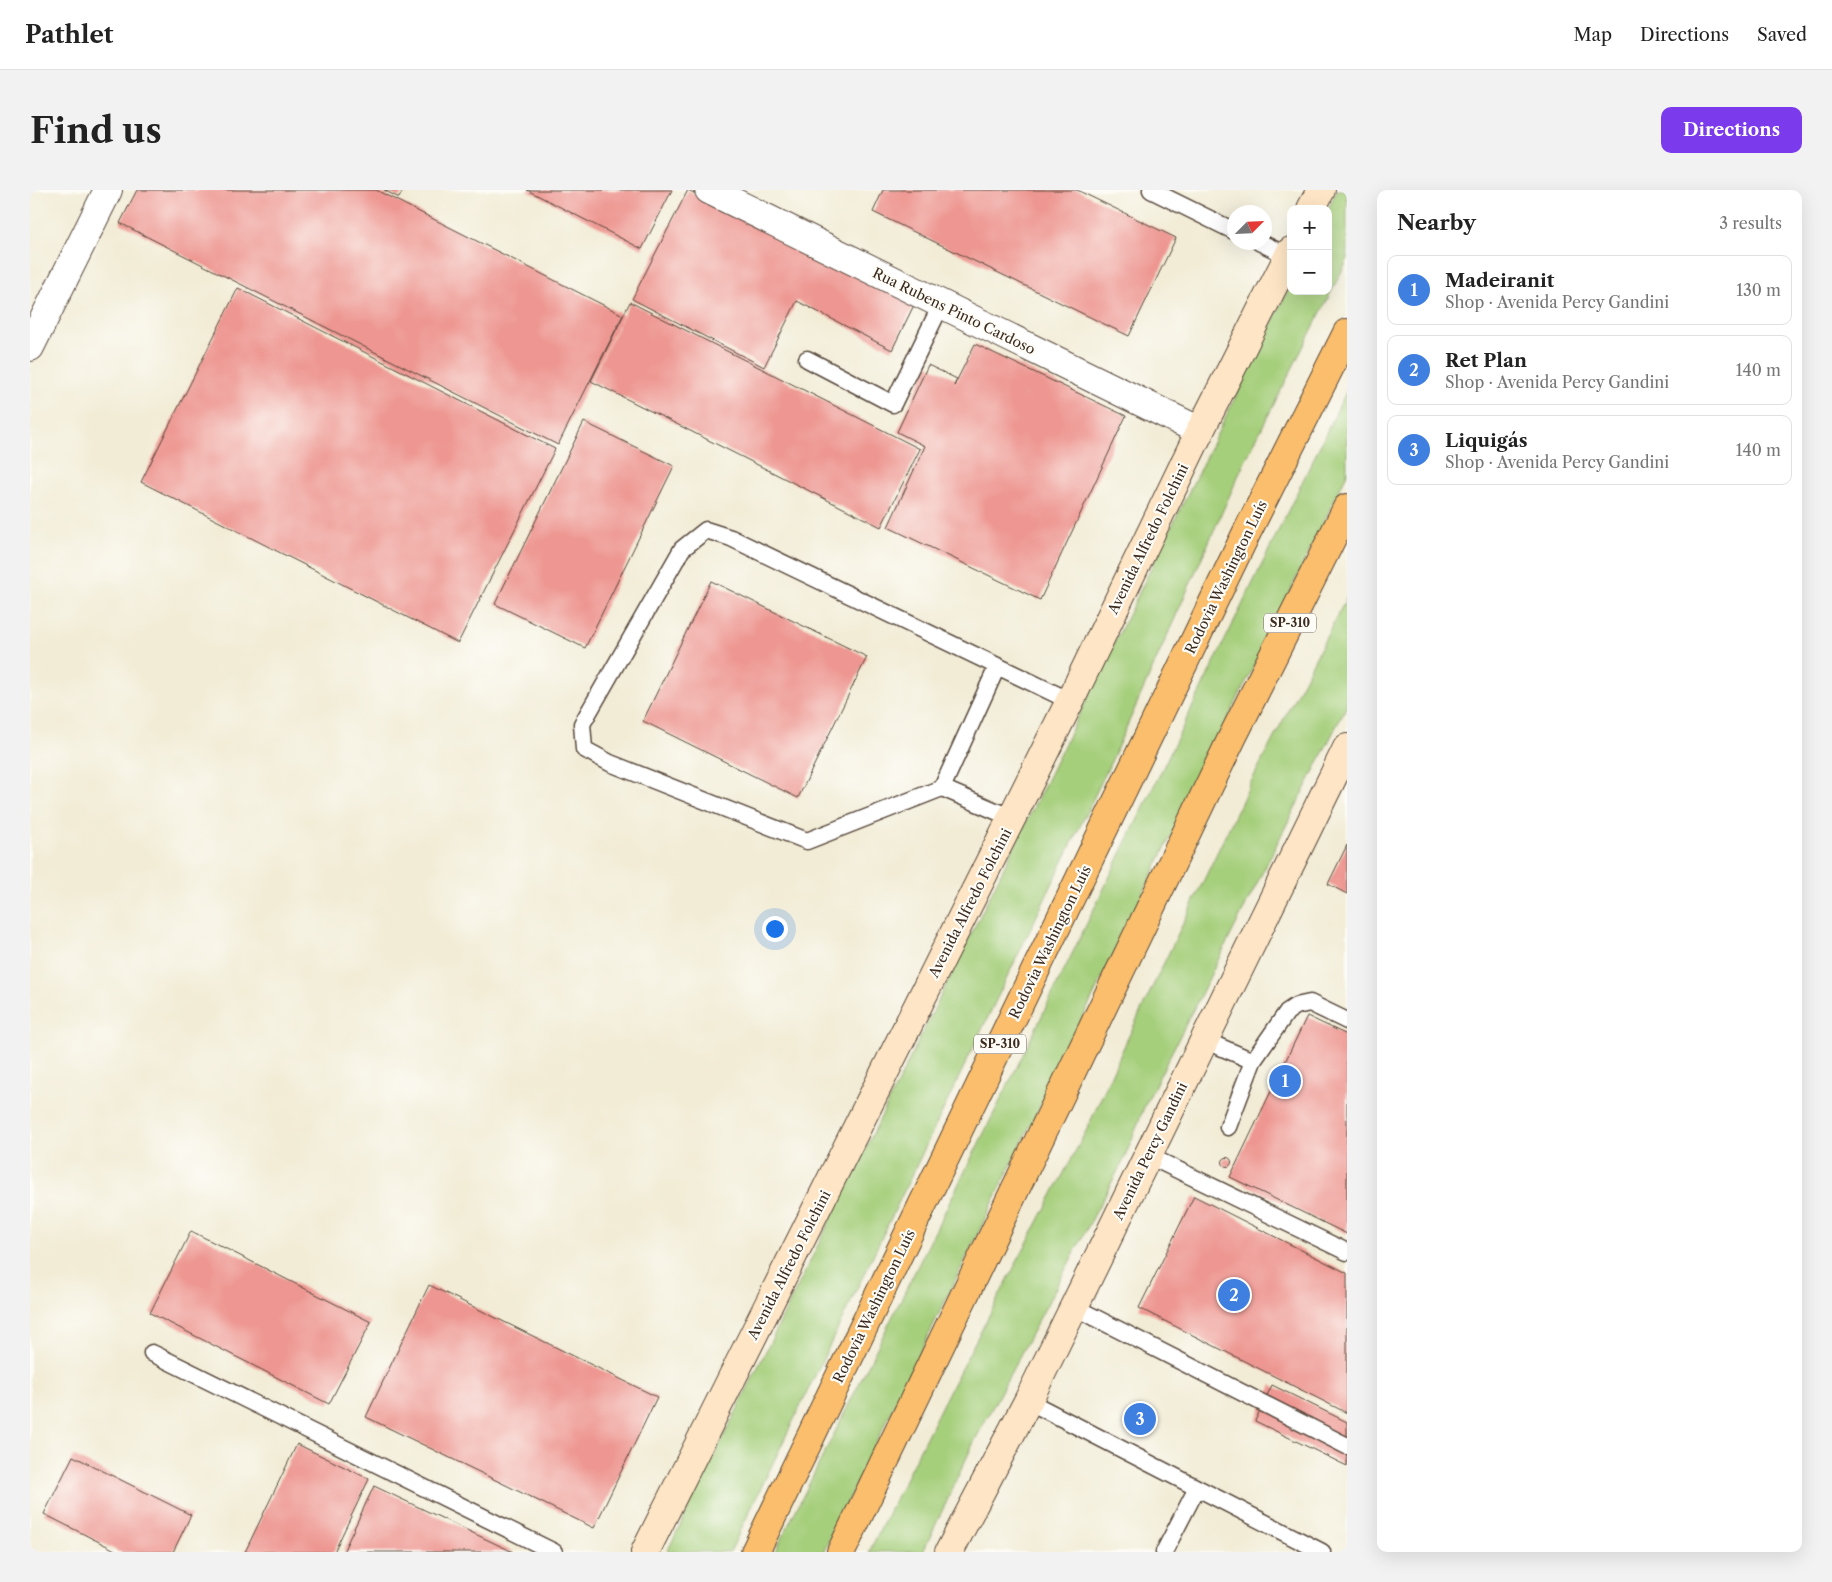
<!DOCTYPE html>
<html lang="en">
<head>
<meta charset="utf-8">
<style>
  :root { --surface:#fff; --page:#f2f2f2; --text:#222; --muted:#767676; --line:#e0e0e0; --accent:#7c3aed }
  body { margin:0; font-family:"Libre Caslon Text",serif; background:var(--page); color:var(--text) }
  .controls { position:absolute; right:15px; top:15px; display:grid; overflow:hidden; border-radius:10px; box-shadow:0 5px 20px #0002 }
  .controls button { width:45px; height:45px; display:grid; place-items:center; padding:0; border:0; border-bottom:1px solid var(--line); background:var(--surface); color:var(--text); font:25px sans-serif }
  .compass { position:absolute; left:1197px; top:15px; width:45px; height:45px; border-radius:50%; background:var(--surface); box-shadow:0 5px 20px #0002; rotate:66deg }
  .you { position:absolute; left:744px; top:738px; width:18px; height:18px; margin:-12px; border:4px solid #fff; border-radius:50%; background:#1a73e8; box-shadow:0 0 0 8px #1a73e833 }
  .badge { display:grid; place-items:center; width:32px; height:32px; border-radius:50%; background:var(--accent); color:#fff; font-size:16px; font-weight:700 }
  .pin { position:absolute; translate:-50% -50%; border:2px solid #fff; box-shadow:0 1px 5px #0006 }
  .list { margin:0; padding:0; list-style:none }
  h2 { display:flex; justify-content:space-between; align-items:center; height:65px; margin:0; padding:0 20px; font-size:21px }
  h2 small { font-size:16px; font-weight:400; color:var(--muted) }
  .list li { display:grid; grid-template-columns:32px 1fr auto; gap:15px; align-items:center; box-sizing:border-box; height:70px; margin:0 10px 10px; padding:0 10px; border:1px solid var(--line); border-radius:10px }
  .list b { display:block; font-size:19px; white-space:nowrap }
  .list p { margin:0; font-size:16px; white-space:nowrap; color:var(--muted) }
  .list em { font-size:16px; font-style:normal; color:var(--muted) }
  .map { position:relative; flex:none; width:1317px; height:1362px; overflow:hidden; border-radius:10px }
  header { display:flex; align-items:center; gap:30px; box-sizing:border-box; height:70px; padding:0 25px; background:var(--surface); border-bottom:1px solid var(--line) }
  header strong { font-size:24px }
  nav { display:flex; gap:28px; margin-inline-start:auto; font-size:18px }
  .intro { display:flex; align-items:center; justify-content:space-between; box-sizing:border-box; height:120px; padding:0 30px }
  h1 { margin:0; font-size:35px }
  .button { padding:12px 22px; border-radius:10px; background:var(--accent); color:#fff; font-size:18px; font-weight:700 }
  main { display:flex; gap:30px; padding:0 30px }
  aside { flex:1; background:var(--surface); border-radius:10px; box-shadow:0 5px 20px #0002 }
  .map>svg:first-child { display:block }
  .green { fill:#a6cf7b; stroke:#707c4c }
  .building { fill:#ee9792 }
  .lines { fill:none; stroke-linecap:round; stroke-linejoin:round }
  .lane-casing { stroke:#56473a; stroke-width:19 }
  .street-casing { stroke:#56473a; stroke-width:30 }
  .secondary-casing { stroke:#56473a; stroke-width:30 }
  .highway-casing { stroke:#56473a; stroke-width:30 }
  .lane { stroke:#fff; stroke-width:16 }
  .street { stroke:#fff; stroke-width:28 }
  .secondary { stroke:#fde5c5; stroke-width:28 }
  .highway { stroke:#fabe6d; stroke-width:28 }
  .labels { text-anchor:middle; stroke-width:4.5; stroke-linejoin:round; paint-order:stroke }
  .shield { fill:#fdfcf7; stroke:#75695f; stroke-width:1 }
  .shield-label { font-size:12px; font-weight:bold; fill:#3b2a1e }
  .street-label { font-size:14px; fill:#3b2a1e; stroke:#fdfcf7 }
</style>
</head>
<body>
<header>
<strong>Pathlet</strong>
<nav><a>Map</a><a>Directions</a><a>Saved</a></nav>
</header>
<div class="intro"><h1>Find us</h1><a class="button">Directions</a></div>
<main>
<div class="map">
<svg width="1317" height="1362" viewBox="0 0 1317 1362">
  <rect width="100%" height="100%" fill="#fdfcf7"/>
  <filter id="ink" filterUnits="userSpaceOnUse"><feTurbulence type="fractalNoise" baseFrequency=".02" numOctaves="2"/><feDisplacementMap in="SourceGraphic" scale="10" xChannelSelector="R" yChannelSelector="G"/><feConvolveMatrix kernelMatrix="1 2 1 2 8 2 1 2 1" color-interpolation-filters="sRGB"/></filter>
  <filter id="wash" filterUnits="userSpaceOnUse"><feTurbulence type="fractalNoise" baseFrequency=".0096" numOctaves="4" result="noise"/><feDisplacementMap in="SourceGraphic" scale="20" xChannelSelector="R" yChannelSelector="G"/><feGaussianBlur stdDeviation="1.12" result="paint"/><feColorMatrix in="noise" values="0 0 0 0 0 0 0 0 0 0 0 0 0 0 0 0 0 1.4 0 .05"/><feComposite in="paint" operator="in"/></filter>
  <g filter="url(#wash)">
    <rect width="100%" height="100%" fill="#f2ecd6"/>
    <path class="green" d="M1307 0H1317V71L1214 273 1080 574 700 1362H637L1261 94V101H1298V19Z
      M1317 200V284L793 1362H745L983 885Z
      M1317 407V515L1115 915 1095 967 944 1252 893 1362H839L914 1211 1057 939 1097 850 1222 590Z"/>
    <g id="blocks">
      <path class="building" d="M107 0H346L593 125 528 255 90 33Z
        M354 0H373L369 8Z
        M497 0H642L612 59Z
        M658 0 884 115 862 160 767 111 734 177 602 109Z
        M853 0H1047L1146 48 1099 146 843 22Z
        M208 98 525 259 428 453 111 292Z
        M600 112 890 259 851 337 561 191Z
        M945 154 1096 226 1010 410 858 337 895 256 867 242 898 175 927 189 924 196Z
        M554 232 644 276 555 458 465 414Z
        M681 391 837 467 768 608 613 531Z
        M1317 655V704L1298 694Z
        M1277 826 1317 845V1044L1200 987Z
        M1192.5 972a4.5 4.5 0 1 1 9 0a4.5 4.5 0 1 1-9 0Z
        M1164 1006 1317 1083V1223L1109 1118Z
        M161 1041 341 1132 299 1214 120 1123Z
        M399 1095 627 1207 564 1338 336 1227Z
        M1242 1195 1317 1232V1276L1225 1231Z
        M267 1254 339 1289 304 1362H215Z
        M43 1266 161 1325 143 1362H89L14 1324Z
        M344 1296 483 1362H313Z"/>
    </g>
  </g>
  <g filter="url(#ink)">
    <use href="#blocks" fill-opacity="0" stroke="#56473a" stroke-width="1"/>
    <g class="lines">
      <defs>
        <path id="lane" d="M1121 0 1204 41
          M1229 52 1258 66
          M777 169 863 214 911 115
          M967 477 912 598 777 651 580 573 554 559 552 534 652 359 676 340 701 348 1040 511
          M912 598 982 628
          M1174 850 1223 871
          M1198 937 1223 871 1257 822 1266 816 1280 813 1317 831
          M1119 966 1317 1062
          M1044 1117 1317 1256
          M122 1163 524 1362
          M998 1211 1292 1362
          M1134 1362 1167 1298"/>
        <path id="street" d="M679 0 1170 241
          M0 157 78 0"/>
        <path id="secondary" d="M1281 19 1291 0
          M615 1362 1040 511 1170 241 1261 61
          M919 1362 998 1211 1317 558"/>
        <path id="highway" d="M725 1362 1215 346 1317 143
          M811 1362 1202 548 1317 318"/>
      </defs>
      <use href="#lane" class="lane-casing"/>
      <use href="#street" class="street-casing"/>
      <use href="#secondary" class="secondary-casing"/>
      <use href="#highway" class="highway-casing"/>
      <use href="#lane" class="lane"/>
      <use href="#street" class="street"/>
      <use href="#secondary" class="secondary"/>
      <use href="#highway" class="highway"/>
    </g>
  </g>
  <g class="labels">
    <g class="shield">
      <rect x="1234" y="423.5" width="52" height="19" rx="4"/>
      <rect x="944" y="844.5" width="52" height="19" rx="4"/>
    </g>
    <g class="shield-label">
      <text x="1260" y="437">SP-310</text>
      <text x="970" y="858">SP-310</text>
    </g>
    <g class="street-label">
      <text transform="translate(924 121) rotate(26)" y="5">Rua Rubens Pinto Cardoso</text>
      <text transform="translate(1118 349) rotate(-64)" y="5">Avenida Alfredo Folchini</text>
      <text transform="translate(1196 387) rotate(-64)" y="5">Rodovia Washington Luís</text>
      <text transform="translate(940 713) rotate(-63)" y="5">Avenida Alfredo Folchini</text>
      <text transform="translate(1020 752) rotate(-64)" y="5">Rodovia Washington Luís</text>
      <text transform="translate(1120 961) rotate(-64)" y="5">Avenida Percy Gandini</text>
      <text transform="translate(759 1075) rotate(-63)" y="5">Avenida Alfredo Folchini</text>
      <text transform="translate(844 1116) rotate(-64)" y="5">Rodovia Washington Luís</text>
    </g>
  </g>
</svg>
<div class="controls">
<button>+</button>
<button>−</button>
</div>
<svg class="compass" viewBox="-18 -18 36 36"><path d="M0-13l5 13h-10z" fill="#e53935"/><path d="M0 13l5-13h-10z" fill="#767676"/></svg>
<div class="you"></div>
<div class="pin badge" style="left:1255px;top:891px;background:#3f7fe0">1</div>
<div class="pin badge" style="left:1204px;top:1105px;background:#3f7fe0">2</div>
<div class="pin badge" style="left:1110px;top:1229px;background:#3f7fe0">3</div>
</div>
<aside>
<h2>Nearby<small>3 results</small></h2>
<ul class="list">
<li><span class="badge" style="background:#3f7fe0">1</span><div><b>Madeiranit</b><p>Shop · Avenida Percy Gandini</p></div><em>130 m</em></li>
<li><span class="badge" style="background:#3f7fe0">2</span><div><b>Ret Plan</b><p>Shop · Avenida Percy Gandini</p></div><em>140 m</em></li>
<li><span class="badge" style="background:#3f7fe0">3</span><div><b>Liquigás</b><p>Shop · Avenida Percy Gandini</p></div><em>140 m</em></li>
</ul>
</aside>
</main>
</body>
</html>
